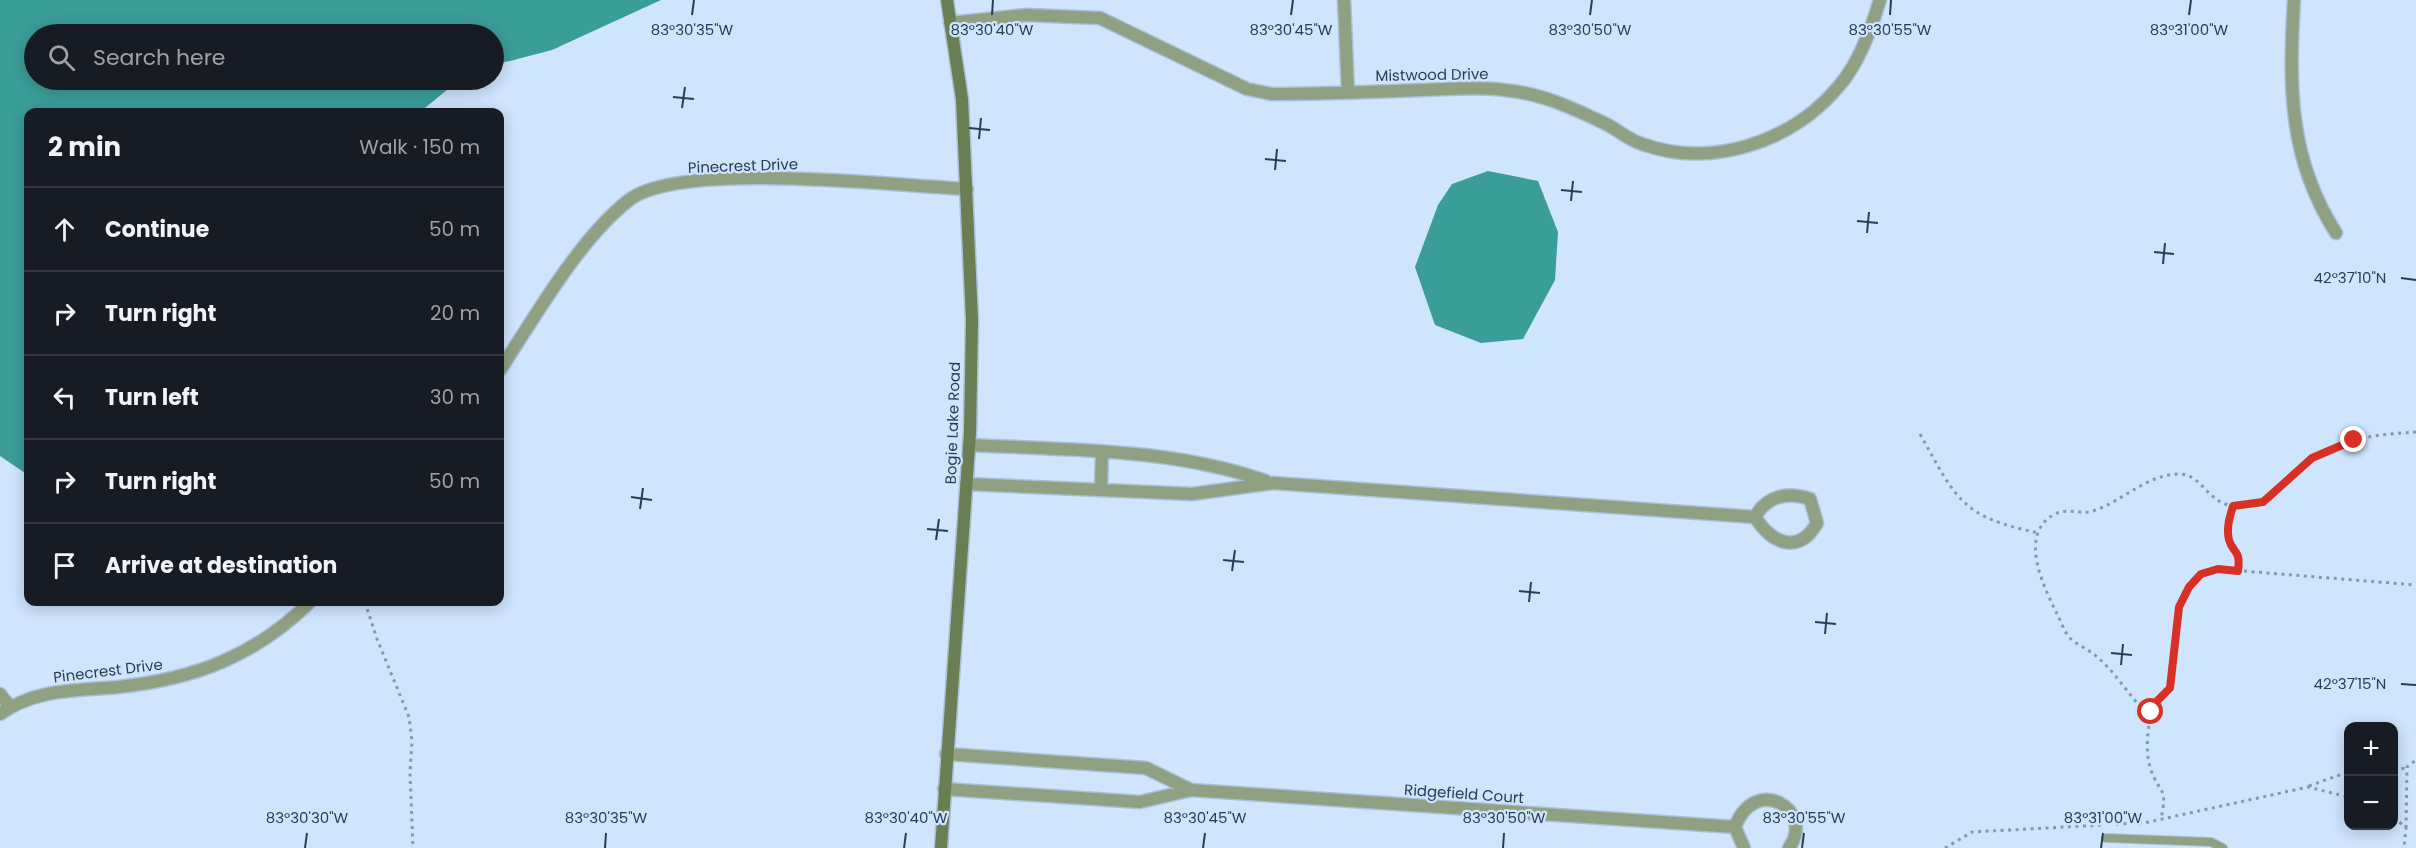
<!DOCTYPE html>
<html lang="en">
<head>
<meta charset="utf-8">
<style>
  :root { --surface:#171b24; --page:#20242c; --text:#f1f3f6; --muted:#9ea1a6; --line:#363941 }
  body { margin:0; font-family:Poppins,sans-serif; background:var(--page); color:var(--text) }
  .controls { position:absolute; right:18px; bottom:18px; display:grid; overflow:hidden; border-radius:12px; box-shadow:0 3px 15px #0003 }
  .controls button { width:54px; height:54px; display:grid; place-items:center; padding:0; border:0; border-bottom:2px solid var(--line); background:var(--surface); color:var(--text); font:30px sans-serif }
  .stop { position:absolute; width:18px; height:18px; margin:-14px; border:4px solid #d93025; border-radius:50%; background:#fff }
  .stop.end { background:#d93025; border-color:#fff; box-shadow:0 2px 6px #0008 }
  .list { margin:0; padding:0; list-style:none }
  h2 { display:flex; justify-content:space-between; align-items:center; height:78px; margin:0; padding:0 24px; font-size:26px }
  h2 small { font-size:20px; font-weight:400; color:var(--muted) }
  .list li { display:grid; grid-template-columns:39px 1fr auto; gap:18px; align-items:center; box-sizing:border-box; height:84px; padding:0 24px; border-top:2px solid var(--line) }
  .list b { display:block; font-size:22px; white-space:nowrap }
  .list em { font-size:20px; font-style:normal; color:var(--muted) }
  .icon { flex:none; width:33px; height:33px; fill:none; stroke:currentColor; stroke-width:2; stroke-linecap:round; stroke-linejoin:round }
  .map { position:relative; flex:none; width:2416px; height:848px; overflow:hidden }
  .search { position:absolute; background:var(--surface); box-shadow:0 3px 15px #0003; left:24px; top:24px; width:480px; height:66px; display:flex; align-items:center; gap:15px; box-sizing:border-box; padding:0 21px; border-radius:33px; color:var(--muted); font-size:22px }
  .panel { position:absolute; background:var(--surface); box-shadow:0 3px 15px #0003; left:24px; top:108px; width:480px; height:498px; border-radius:12px }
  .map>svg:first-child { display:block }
  .water { fill:#3b9d98 }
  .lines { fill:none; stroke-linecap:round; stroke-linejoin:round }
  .service-casing { stroke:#a9c0d8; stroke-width:10 }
  .minor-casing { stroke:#a9c0d8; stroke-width:15 }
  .secondary-casing { stroke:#a9c0d8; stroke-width:15 }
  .path { stroke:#8299b1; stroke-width:3; stroke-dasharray:3 4.5; stroke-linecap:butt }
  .service { stroke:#90a082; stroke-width:8 }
  .minor { stroke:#90a082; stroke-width:12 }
  .secondary { stroke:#697f53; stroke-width:12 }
  .route { stroke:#d93025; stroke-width:8 }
  .ticks { fill:none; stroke:#263e56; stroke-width:2 }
  .labels { text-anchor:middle; stroke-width:4.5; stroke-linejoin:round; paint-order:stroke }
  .street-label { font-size:15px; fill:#263e56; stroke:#cee5fd }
  .ticks-label { font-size:15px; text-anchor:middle; fill:#263e56; stroke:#cee5fd; stroke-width:4.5; stroke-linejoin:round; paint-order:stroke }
</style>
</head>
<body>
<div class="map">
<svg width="2416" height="848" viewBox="0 0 2416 848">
  <rect width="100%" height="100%" fill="#cee5fd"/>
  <path class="water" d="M0 0H661L552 50 494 65V34H34V80H459L420 112H28V475L0 456Z
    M1488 171 1538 181 1558 232 1555 280 1523 339 1481 343 1435 325 1415 267 1438 205 1452 184Z"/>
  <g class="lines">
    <defs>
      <path id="service" d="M2106 838 2211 842 2223 848"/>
      <path id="minor" d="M1344 0 1348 92
        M2294 0C2289 85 2288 158 2336 233
        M950 23 1026 15 1100 18 1247 89 1271 94C1321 94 1371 92 1421 90 1452 89 1481 86 1512 91 1545 95 1577 110 1606 124 1618 130 1629 140 1642 144 1712 169 1792 142 1839 86 1859 63 1871 29 1880 0
        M500 370C535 317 579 239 629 200 681 160 896 186 967 189
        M969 445C1068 450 1172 448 1266 481
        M966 484 1192 494 1273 483 1755 517C1772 544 1799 555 1817 523L1810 499C1788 492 1767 495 1755 517
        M1101 488 1102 453
        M0 694 10 707
        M0 714C37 688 76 691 118 687 195 679 255 656 310 602
        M946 754 1146 768 1191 790
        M944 789 1140 802 1191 790 1735 827
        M1744 848 1735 827C1755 773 1816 810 1789 848"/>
      <path id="secondary" d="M941 848 970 433 972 320 962 99 947 0"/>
    </defs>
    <use href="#service" class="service-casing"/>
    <use href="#minor" class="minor-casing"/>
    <use href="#secondary" class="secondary-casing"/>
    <path class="path" d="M2416 432C2381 434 2341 438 2311 458 2287 475 2273 504 2242 506 2208 509 2205 475 2180 474 2147 474 2123 501 2093 511 2080 515 2067 507 2053 515 2018 536 2044 587 2057 614 2061 621 2064 632 2070 638 2077 645 2088 649 2096 656 2112 669 2125 689 2138 704H2154L2170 688 2179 607 2189 587 2201 574 2218 569 2416 585
      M1920 434C1957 500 1961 517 2039 533
      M2233 506C2230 516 2226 528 2229 540 2233 554 2241 549 2238 571
      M365 602 377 639 409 717 412 741 410 773 413 848
      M2154 704C2148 723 2144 751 2151 770 2160 795 2168 786 2161 819
      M2394 770 2406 768
      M2309 786 2348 772
      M2394 817 2406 828 2404 848
      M2116 824 2144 823 2308 787 2348 797
      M2406 828 2407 767 2416 760
      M1945 848 1972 832 2103 825"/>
    <use href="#service" class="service"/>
    <use href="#minor" class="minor"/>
    <use href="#secondary" class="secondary"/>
  </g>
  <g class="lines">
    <path class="route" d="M2151 712 2154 704 2170 688 2179 607 2189 587 2201 574 2218 569 2238 571C2241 549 2233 554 2229 540 2226 528 2230 516 2233 506L2263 502 2312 458 2354 440"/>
  </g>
  <path class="ticks" d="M692 15 694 0M992 15 993 0M1291 15 1293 0M1590 15 1592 0M1890 15 1891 0M2189 15 2191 0M673 97 694 99M682 108 685 87M969 128 990 130M979 139 981 118M1265 159 1286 161M1275 170 1277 149M1561 190 1582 192M1571 201 1573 181M1857 221 1878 223M1867 233 1869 212M2154 252 2174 254M2163 264 2165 243M2401 278 2416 280M631 497 652 500M640 509 643 488M927 529 948 531M936 540 939 519M1223 560 1244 562M1232 571 1235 550M1519 591 1540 593M1529 602 1531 582M1815 622 1836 624M1825 634 1827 613M2111 653 2132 655M2121 665 2123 644M2401 684 2416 685M305 848 307 833M605 848 606 833M904 848 906 833M1203 848 1205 833M1503 848 1504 833M1802 848 1804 833M2101 848 2103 833"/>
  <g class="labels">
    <g class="street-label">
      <text transform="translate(1432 75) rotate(-1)" y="5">Mistwood Drive</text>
      <text transform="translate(743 166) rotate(-2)" y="5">Pinecrest Drive</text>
      <text transform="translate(953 423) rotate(-88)" y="5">Bogie Lake Road</text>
      <text transform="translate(108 671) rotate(-7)" y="5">Pinecrest Drive</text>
      <text transform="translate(1464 794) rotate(4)" y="5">Ridgefield Court</text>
    </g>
  </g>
  <g class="ticks-label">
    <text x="692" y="35">83°30'35"W</text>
    <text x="992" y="35">83°30'40"W</text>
    <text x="1291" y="35">83°30'45"W</text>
    <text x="1590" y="35">83°30'50"W</text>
    <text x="1890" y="35">83°30'55"W</text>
    <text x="2189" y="35">83°31'00"W</text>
    <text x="2350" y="283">42°37'10"N</text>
    <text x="2350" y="689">42°37'15"N</text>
    <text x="307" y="823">83°30'30"W</text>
    <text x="606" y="823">83°30'35"W</text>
    <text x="906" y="823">83°30'40"W</text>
    <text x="1205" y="823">83°30'45"W</text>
    <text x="1504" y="823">83°30'50"W</text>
    <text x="1804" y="823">83°30'55"W</text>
    <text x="2103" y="823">83°31'00"W</text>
  </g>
</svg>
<div class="controls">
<button>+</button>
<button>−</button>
</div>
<div class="stop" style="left:2151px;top:712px"></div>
<div class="stop end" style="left:2354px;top:440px"></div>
<div class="search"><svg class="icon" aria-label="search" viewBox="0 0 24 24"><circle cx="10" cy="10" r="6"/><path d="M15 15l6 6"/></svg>Search here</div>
<section class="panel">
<h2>2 min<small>Walk · 150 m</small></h2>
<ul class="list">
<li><svg class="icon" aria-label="ahead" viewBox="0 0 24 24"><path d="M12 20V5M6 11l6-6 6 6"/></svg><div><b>Continue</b></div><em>50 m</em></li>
<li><svg class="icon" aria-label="right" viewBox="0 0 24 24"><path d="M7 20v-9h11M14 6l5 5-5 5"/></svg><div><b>Turn right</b></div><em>20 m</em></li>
<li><svg class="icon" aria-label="left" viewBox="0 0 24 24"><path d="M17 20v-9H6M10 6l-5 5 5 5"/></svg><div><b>Turn left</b></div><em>30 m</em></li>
<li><svg class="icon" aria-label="right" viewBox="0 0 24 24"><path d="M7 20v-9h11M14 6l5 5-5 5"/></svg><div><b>Turn right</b></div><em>50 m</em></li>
<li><svg class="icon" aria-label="arrive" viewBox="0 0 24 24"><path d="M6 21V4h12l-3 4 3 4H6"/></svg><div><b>Arrive at destination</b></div></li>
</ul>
</section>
</div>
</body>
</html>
